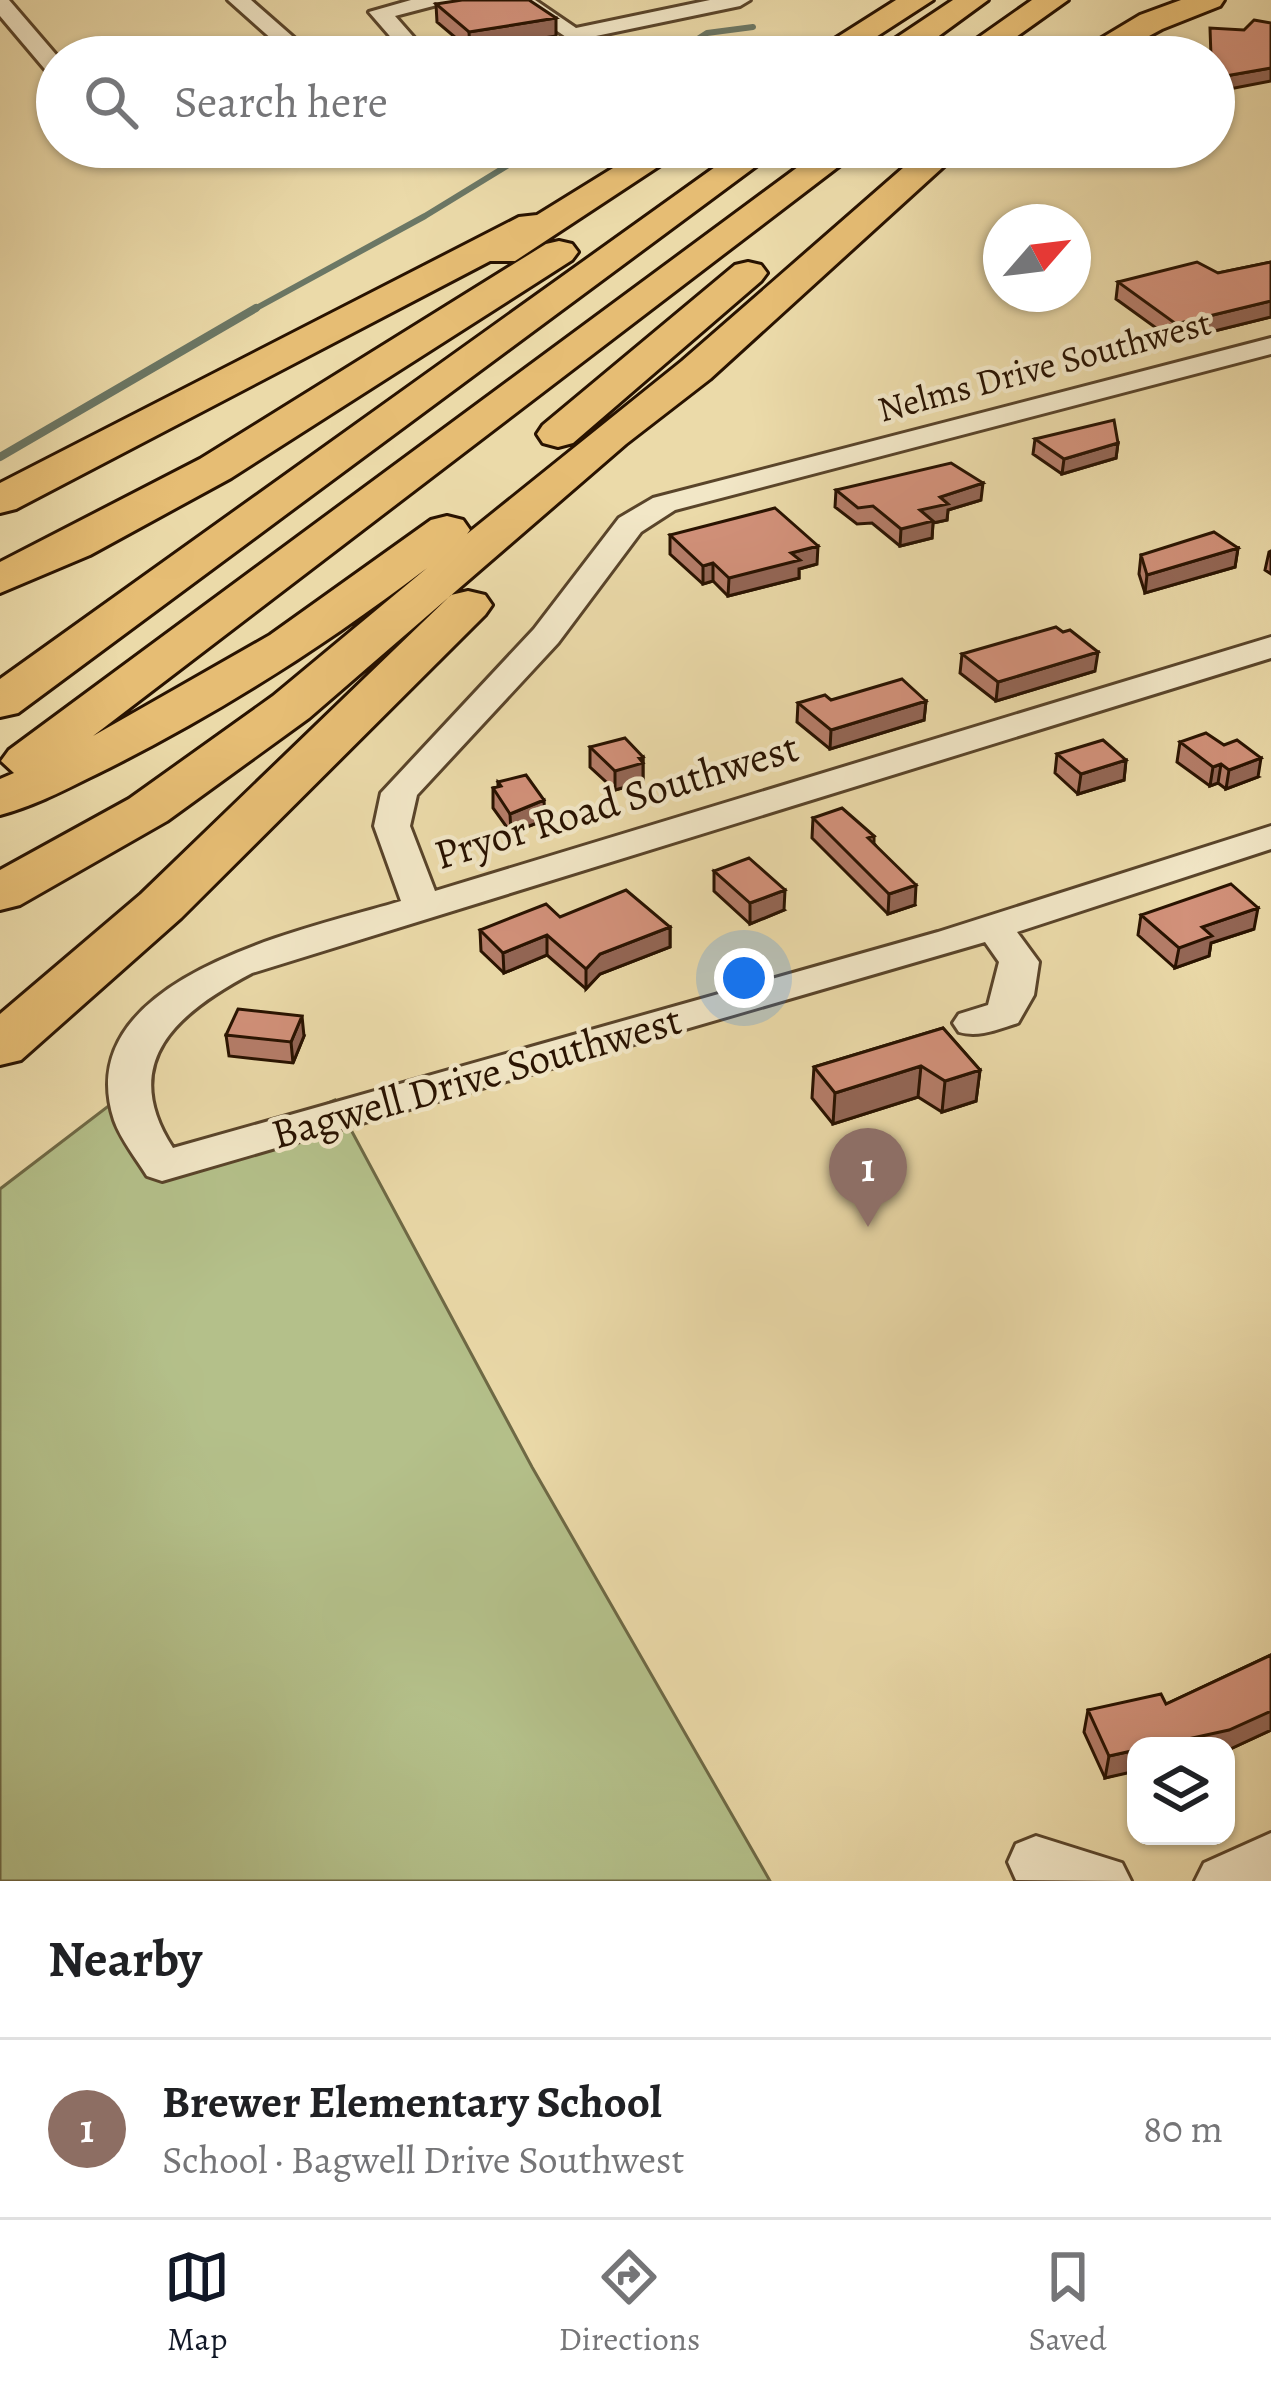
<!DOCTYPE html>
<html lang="en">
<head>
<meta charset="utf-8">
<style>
  :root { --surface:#fff; --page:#f2f2f2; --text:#202124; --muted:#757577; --line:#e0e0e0; --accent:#111827 }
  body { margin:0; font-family:Alegreya,serif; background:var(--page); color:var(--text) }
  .controls { position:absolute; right:36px; bottom:36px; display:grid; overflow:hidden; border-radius:24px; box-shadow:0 3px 9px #0004 }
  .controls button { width:108px; height:108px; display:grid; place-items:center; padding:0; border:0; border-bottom:3px solid var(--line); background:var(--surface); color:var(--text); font:60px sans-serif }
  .compass { position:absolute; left:983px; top:204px; width:108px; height:108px; border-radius:50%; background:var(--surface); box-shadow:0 3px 9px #0004; rotate:62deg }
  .you { position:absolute; left:744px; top:978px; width:42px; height:42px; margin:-30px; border:9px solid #fff; border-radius:50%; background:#1a73e8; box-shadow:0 0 0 18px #1a73e833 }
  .badge { display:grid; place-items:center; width:78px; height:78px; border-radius:50%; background:var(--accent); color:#fff; font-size:39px; font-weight:700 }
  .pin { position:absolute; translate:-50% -99px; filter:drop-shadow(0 3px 6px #0008) }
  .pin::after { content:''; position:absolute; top:63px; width:42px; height:36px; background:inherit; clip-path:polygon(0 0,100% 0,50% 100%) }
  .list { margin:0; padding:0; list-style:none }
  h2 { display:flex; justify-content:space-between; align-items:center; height:156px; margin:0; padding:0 48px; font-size:51px }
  h2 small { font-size:39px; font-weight:400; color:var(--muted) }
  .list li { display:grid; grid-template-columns:78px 1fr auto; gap:36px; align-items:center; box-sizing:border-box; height:180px; padding:0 48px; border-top:3px solid var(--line) }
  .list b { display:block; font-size:45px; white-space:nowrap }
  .list p { margin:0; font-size:39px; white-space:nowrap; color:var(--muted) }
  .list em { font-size:39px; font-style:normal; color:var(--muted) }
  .icon { flex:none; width:66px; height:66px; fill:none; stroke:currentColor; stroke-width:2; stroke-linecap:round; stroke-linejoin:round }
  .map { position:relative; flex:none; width:1271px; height:1881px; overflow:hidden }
  .search { position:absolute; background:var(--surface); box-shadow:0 3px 9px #0004; left:36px; right:36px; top:36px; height:132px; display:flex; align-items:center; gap:30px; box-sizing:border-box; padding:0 42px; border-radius:66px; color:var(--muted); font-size:45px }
  .sheet { height:336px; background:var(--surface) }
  nav { display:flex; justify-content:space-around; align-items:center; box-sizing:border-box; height:168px; border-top:3px solid var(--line); background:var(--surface); font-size:33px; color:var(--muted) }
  nav a { display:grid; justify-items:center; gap:6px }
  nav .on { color:var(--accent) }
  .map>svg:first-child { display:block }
  .green { fill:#b4c08a; stroke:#6e6945; stroke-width:3 }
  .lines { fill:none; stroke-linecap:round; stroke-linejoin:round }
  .stream-far1 { stroke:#6b7765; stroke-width:6 }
  .stream { stroke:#6b7765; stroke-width:8 }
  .minor-casing { stroke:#59442a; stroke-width:6 }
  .highway-casing { stroke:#281200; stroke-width:6 }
  .minor { fill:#f2e7c7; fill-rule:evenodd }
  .highway { fill:#e6bd74; fill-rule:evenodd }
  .wall { fill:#b57d69; stroke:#281200; stroke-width:3 }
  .shaded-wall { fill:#936655; stroke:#281200; stroke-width:3 }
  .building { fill:#d2917a; stroke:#281200; stroke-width:3 }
  .labels { text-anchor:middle; stroke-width:9; stroke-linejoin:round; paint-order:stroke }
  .far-street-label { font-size:36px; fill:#281200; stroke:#f2e7c7 }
  .street-label { font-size:42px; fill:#281200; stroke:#f2e7c7 }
</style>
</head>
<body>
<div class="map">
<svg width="1271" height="1881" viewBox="0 0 1271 1881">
  <rect width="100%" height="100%" fill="#ebdaa9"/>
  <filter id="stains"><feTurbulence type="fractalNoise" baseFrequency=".00167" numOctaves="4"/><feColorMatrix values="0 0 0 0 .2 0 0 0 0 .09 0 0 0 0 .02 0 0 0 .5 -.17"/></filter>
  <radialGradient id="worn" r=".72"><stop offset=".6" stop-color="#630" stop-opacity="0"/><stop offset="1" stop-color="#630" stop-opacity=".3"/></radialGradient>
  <path class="green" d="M335 1100 532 1467 770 1881H0V1189L115 1101 174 1169Z"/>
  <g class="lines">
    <path class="stream-far1" d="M670 57 707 33 753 27
      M251 311 425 216 538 147"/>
    <path class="stream" d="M0 457 256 308"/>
    <defs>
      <path id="minor" d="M0 0H9L58 57 57 76 49 74 0 16Z
        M228 0H251L316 57H292Z
        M411 0H456L395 16 431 57H408L369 12Z
        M511 0H535L576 28 710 0H750L740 6 572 41Z
        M171 40 193 57H169L160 47Z
        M128 147H154L162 156 158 161H142Z
        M267 147H310C301 158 276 158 267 147Z
        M1271 338V354L675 510 641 532 558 643 417 795 410 826 435 891 1271 637V658L252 973C178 1012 117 1062 173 1148L938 932 1271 826V849L1017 932 1039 962 1034 995 1018 1023C998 1029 979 1038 959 1032L953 1023 959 1014 988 1005 999 962 985 942 162 1181 147 1176C136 1158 121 1140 114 1120 67 976 309 929 401 901L374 826 381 793 534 629 619 518 653 498Z
        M1271 1833V1881H1195L1204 1863Z
        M1036 1836 1122 1863 1131 1881 1016 1880 1008 1862 1016 1844Z"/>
      <path id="highway" d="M896 0H933L845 57H806Z
        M953 0H988L910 57H877L881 48Z
        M1032 0H1068L988 57H951Z
        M1181 0H1224L1220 6 1162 29 1110 57H1070L1140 15Z
        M647 147H688L515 261H490L16 509 0 513V483L519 217 537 215Z
        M743 147H782L18 713 0 717V679Z
        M825 147H864L93 736 270 635 431 520 447 516 463 520 470 530 467 534 682 361 927 147H965L710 379 626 444 309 718 167 821 20 905 0 910V870L129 799 273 696 427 568C327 644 221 712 109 768 74 785 38 805 0 815V779L14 773 1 761 9 750Z
        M559 241 572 244 578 252 572 260 231 478 90 555 0 593V562L200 459 546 244Z
        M748 262 761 265 767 273 761 281 573 443 558 447 543 443 537 434 543 425 735 265Z
        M468 591 485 595 492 605 485 615 181 918 21 1060 0 1065V1014L141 894 451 595Z"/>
    </defs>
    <use href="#minor" class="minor-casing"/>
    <use href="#highway" class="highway-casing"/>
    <use href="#minor" class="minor"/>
    <use href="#highway" class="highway"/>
  </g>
  <path class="wall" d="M436 4 556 36 470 50 437 22Z
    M1271 262V317L1174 341 1116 299 1118 282 1218 273Z
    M1035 439 1118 443 1116 458 1062 474 1033 454Z
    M836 490 981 500 948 510 947 520 933 523 932 538 900 546 872 523 857 524 835 507Z
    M670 535 817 564 799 569V578L728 596 713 581 703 584 670 554Z
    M1238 548 1235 567 1145 593 1139 574 1141 555Z
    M1271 551V574L1265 570 1269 552Z
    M962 654 1095 671 996 701 960 673Z
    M831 700 926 701 924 720 830 749 797 722 798 703Z
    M1180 742 1258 777 1226 789 1218 783 1210 786 1177 762Z
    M590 747 643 757V782L615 790 590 767Z
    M1057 754 1126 760 1124 780 1078 794 1055 773Z
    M498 782 545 820 511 833 493 808V788L498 787Z
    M813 818 874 836V843L915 905 888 914 812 838Z
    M714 871 784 910 750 924 714 891Z
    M1141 915 1254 929 1211 943 1209 956 1175 968 1138 935Z
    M560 917 670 927V947L600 974 586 989 547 955 504 973 481 951 480 930Z
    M943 1028 980 1070 976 1101 942 1112 918 1097 833 1124 812 1098 814 1067Z
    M226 1035 304 1036 293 1063 229 1056Z
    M1271 1655V1730L1226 1751V1746L1105 1778 1084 1732 1088 1710 1166 1704Z"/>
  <path class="shaded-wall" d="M556 18V36L470 50 469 32Z
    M1271 68V81L1214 92V78Z
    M1271 301V317L1174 341 1176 324Z
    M1118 443 1116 458 1062 474 1064 459Z
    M983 483 981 500 948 510 947 520 933 523 932 538 900 546 901 529 920 510 940 497Z
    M818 546 817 564 799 569V578L728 596 729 578 791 553Z
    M1238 548 1235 567 1145 593 1147 575Z
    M713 563V581L703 584V566Z
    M1098 652 1095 671 996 701 998 682Z
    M926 701 924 720 830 749 831 730Z
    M643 757V782L615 790V771Z
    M1261 758 1258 777 1226 789 1229 770Z
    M1126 760 1124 780 1078 794 1081 774Z
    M1221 764 1218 783 1210 786 1213 767Z
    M544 800 545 820 511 833 510 814Z
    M916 885 915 905 888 914 889 894Z
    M785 890 784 910 750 924V903Z
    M1258 908 1254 929 1211 943 1209 956 1175 968 1179 948 1202 927Z
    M670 927V947L600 974 586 989V969L600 954Z
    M547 935V955L504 973 503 953Z
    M302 1016 304 1036 293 1063 291 1042Z
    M921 1066 918 1097 833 1124 835 1093Z
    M980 1070 976 1101 942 1112 945 1081Z
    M1271 1711V1730L1226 1751V1746H1156Z
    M1136 1750V1771L1105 1778 1109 1756Z"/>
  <path class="building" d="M462 0H529L556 18 469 32 436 4Z
    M1254 20 1271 23V68L1214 78V57H1211L1210 28 1244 30Z
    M1197 262 1218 273 1271 262V301L1176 324 1118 282Z
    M1114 420 1118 443 1064 459 1035 439Z
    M951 463 983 483 940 497 948 504 920 510 933 521 901 529 873 506 858 508 836 490Z
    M775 508 818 546 791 553 800 560 729 578 713 563 703 566 670 535Z
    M1214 532 1238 548 1147 575 1141 555Z
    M1056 627 1063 632 1070 630 1098 652 998 682 962 654Z
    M902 679 926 701 831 730 798 703 825 695 831 700Z
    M1206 733 1224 745 1237 740 1261 758 1229 770 1221 764 1213 767 1180 742Z
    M625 738 643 757 639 758 643 763 615 771 590 747Z
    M1103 740 1126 760 1081 774 1057 754Z
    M526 775 544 800 510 814 493 788 501 786 498 782Z
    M842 808 874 836 868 838 916 885 889 894 813 818Z
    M749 858 785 890 750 903 714 871Z
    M1231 884 1258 908 1202 927 1212 936 1179 948 1141 915Z
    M626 890 670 927 600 954 586 969 547 935 503 953 480 930 546 904 560 917Z
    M238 1009 302 1016 291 1042 226 1035Z
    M943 1028 980 1070 945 1081 921 1066 835 1093 814 1067Z
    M1271 1655V1711L1229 1730 1156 1746H1136V1750L1109 1756 1088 1710 1161 1694 1166 1704Z"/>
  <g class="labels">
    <g class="far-street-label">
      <text transform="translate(1044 365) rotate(-15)" y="13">Nelms Drive Southwest</text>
    </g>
    <g class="street-label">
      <text transform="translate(616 800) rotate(-17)" y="15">Pryor Road Southwest</text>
      <text transform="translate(476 1076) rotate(-16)" y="15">Bagwell Drive Southwest</text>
    </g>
  </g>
  <rect width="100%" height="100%" filter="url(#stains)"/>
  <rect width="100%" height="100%" fill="url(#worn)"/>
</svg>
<div class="controls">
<button><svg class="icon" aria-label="layers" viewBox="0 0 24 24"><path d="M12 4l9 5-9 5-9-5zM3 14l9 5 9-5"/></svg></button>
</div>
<svg class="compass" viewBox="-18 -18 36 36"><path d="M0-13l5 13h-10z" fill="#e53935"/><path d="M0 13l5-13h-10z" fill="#757577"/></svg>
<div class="you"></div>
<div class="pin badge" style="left:868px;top:1227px;background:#8d6e63">1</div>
<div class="search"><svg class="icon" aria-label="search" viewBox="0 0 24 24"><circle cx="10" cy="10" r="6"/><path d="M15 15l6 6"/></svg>Search here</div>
</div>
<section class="sheet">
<h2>Nearby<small></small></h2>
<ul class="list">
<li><span class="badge" style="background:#8d6e63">1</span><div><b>Brewer Elementary School</b><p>School · Bagwell Drive Southwest</p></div><em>80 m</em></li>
</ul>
</section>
<nav>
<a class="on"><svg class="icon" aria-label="map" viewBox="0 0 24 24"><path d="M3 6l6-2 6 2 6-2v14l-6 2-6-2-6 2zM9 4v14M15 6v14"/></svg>Map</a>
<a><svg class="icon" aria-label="directions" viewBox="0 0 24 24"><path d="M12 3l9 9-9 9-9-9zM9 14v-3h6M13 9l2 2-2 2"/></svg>Directions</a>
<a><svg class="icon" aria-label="saved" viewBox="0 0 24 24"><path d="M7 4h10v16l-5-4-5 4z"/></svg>Saved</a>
</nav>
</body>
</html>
